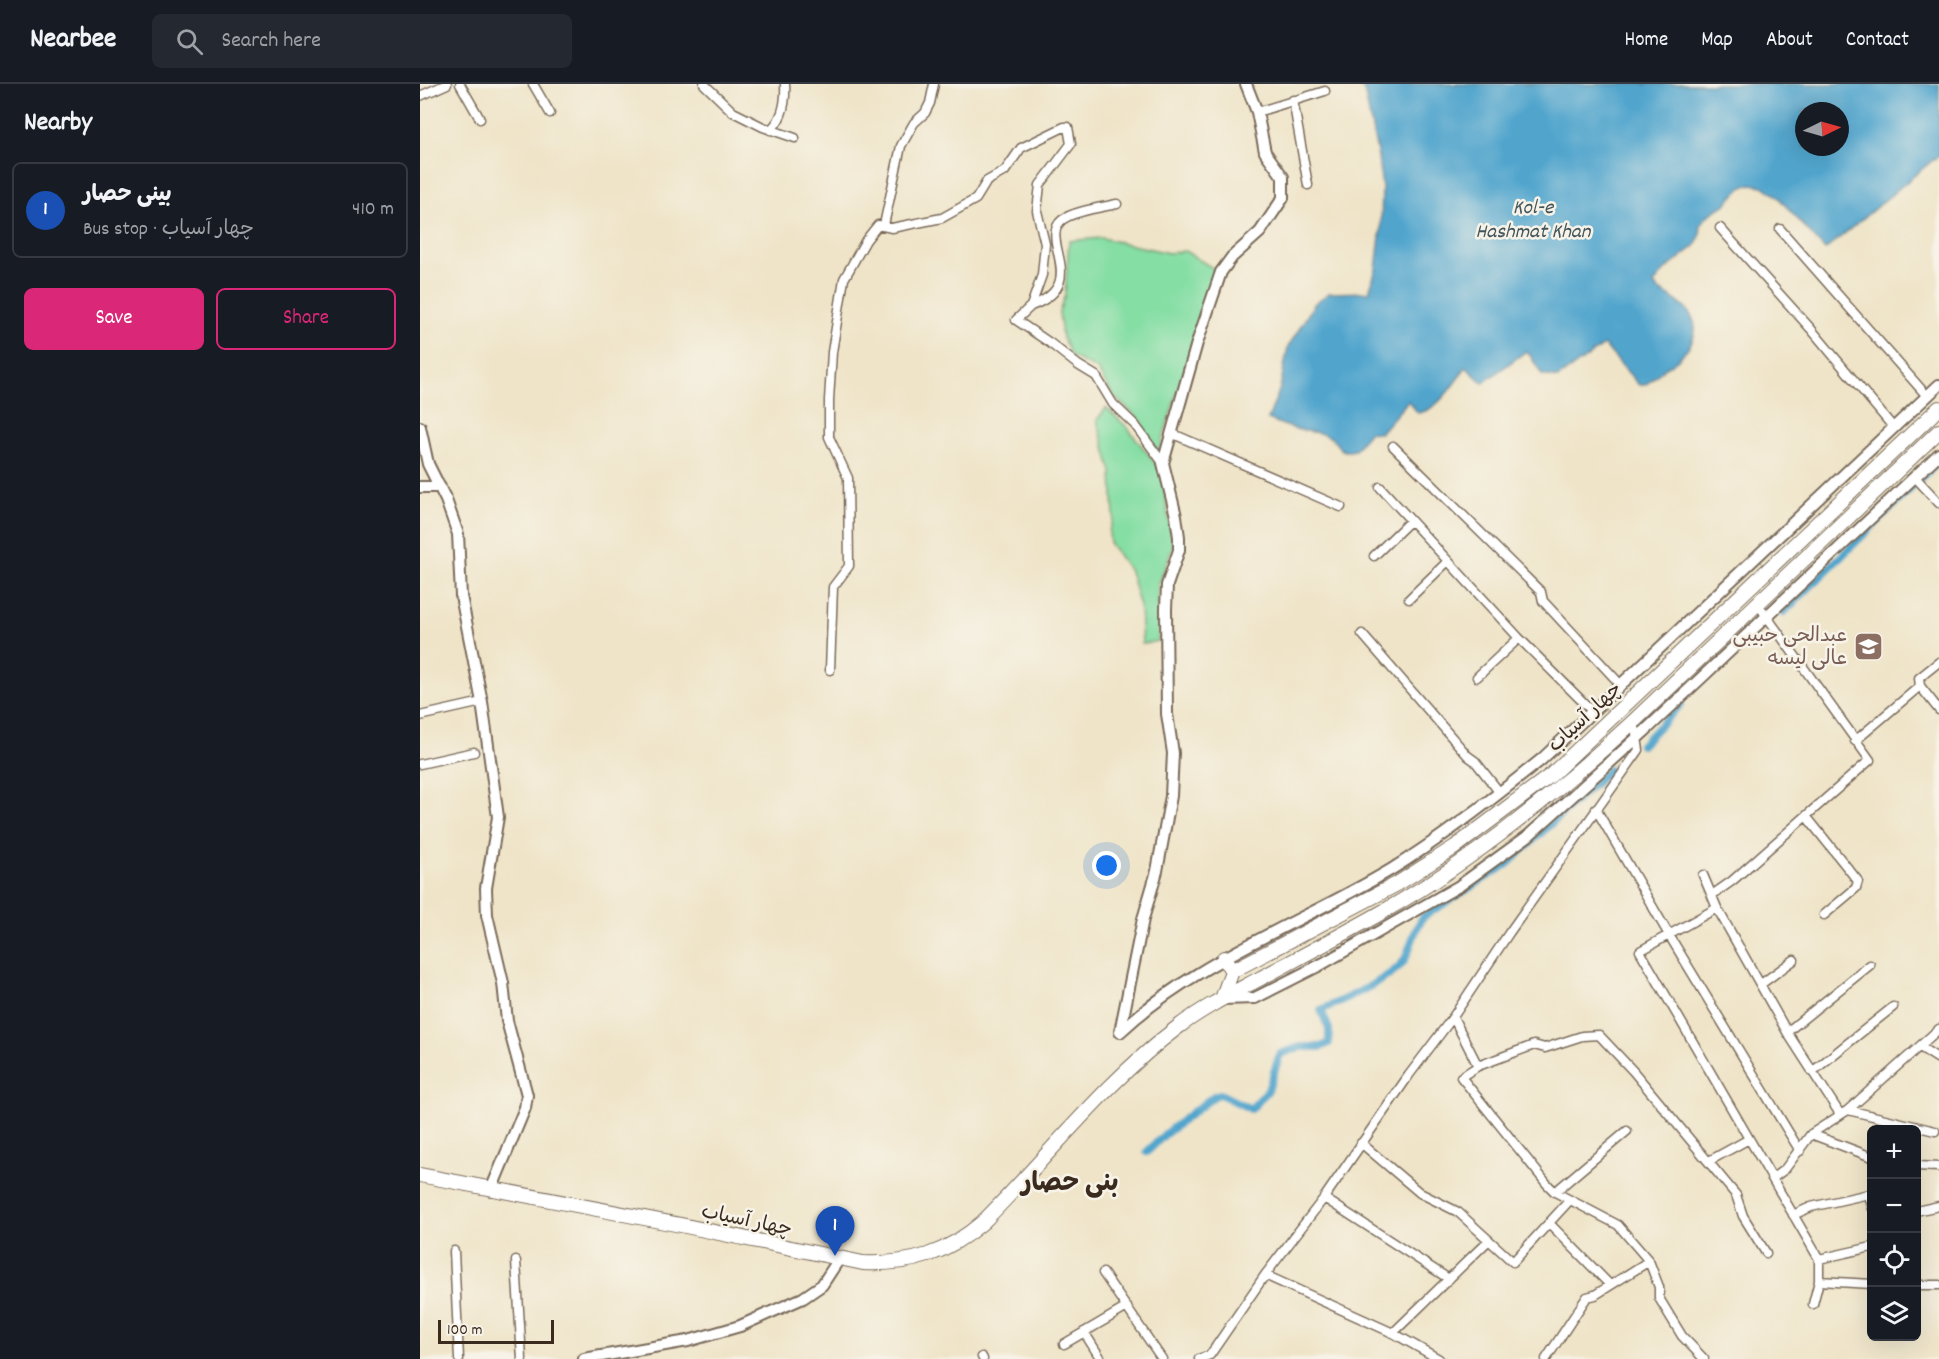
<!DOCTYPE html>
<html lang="en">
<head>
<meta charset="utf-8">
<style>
  :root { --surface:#171b24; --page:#242831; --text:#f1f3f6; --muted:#9ea1a6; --line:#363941; --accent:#db2777 }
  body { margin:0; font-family:Dekko,"Playpen Sans Arabic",sans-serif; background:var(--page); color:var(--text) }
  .controls { position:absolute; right:18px; bottom:18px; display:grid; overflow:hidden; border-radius:9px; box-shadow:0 6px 24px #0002 }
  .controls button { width:54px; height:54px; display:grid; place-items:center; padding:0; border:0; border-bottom:2px solid var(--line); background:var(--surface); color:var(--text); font:30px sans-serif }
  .compass { position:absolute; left:1375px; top:18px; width:54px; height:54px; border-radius:50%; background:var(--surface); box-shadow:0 6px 24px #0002; rotate:85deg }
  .scale { position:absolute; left:18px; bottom:15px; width:116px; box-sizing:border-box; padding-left:6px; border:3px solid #3b2a1e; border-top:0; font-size:16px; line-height:21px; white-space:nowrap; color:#3b2a1e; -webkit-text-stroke:4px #f7f3e8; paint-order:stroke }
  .you { position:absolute; left:687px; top:782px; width:21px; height:21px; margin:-15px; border:4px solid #fff; border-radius:50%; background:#1a73e8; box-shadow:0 0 0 9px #1a73e833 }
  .badge { display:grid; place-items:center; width:39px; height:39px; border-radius:50%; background:var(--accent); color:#fff; font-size:20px; font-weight:700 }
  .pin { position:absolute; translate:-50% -50px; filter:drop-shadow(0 2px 3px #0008) }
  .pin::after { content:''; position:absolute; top:32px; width:21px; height:18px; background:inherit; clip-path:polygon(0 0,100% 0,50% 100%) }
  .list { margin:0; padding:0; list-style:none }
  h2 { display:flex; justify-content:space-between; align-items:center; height:78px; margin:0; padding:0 24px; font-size:26px }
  h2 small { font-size:20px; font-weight:400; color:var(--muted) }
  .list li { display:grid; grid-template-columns:39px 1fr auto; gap:18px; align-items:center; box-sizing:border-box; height:96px; margin:0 12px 12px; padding:0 12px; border:2px solid var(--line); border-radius:9px }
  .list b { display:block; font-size:22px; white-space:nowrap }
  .list p { margin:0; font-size:20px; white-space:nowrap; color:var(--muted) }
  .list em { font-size:20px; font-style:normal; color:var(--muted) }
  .actions { display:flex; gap:12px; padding:18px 24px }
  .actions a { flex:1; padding:14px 0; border:2px solid var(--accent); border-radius:9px; text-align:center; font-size:21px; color:var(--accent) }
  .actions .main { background:var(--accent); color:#fff }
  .icon { flex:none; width:33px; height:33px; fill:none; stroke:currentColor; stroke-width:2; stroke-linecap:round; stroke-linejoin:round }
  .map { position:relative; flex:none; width:1519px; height:1275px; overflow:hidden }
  header { display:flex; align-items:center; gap:36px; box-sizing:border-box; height:84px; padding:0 30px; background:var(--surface); border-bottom:2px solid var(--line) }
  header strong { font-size:28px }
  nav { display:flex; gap:33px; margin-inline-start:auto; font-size:21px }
  .search { width:420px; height:54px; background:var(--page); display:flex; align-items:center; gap:15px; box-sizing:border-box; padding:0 21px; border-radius:9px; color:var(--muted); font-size:22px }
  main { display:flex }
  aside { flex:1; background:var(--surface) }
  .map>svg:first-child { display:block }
  .green { fill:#85dea4; stroke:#608461; stroke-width:1.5 }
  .water { fill:#51a5cd; stroke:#466876; stroke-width:1.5; fill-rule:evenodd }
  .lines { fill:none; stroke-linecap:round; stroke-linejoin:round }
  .canal { stroke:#51a5cd; stroke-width:8 }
  .minor-casing { stroke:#7a6b5a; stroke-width:11 }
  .tertiary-casing { stroke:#7a6b5a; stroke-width:14 }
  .trunk-casing { stroke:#7a6b5a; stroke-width:16 }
  .minor { stroke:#fff; stroke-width:8 }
  .tertiary { stroke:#fff; stroke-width:10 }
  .trunk { stroke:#fff; stroke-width:14 }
  .labels { text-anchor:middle; stroke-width:5; stroke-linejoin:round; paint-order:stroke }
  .education-label { font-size:20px; fill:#785e54; stroke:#f7f3e8; text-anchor:end }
  .street-label { font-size:20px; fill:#3b2a1e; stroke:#f7f3e8 }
  .water-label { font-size:21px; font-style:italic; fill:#43555b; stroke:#f7f3e8 }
  .district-label { font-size:26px; font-weight:bold; fill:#3b2a1e; stroke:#f7f3e8 }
</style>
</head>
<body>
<header>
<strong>Nearbee</strong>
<div class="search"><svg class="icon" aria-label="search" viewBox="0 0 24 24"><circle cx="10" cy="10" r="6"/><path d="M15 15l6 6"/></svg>Search here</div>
<nav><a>Home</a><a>Map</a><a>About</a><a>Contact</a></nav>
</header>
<main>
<aside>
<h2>Nearby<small></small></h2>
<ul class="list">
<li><span class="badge" style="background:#1a4fb4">1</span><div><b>بینی حصار</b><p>Bus stop · چهار آسیاب</p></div><em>410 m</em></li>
</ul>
<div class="actions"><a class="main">Save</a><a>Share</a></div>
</aside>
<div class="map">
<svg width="1519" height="1275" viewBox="0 0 1519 1275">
  <rect width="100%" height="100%" fill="#f7f3e8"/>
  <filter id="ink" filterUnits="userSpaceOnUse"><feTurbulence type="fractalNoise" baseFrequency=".0167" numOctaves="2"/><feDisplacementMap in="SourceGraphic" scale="12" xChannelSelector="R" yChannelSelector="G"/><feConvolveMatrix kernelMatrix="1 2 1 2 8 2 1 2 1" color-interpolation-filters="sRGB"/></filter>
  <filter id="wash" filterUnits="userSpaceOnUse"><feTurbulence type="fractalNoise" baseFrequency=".008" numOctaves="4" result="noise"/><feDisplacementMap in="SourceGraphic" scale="24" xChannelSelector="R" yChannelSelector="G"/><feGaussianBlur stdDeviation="1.35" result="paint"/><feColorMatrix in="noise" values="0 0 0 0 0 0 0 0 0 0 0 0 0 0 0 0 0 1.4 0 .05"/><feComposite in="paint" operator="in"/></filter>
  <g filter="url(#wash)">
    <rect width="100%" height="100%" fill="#efe4c8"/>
    <path class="green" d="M681 154 749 169 765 167 796 186 738 369 729 356 720 335 694 313 677 285 652 273 642 253 639 228 645 211 649 157Z
      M686 324 707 343 741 387 753 462 738 502V557L722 560 720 523 710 487 690 460 689 447 694 434 692 388 677 336Z"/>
    <path class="water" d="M925 0H1519V71L1405 166 1357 112 1343 102 1331 100 1321 104 1306 120 1287 132 1281 141 1280 152 1275 162 1244 187 1234 200 1237 205C1270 223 1292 242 1258 275 1252 280 1245 284 1239 289 1234 293 1230 298 1225 301H1219L1184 261 1138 294 1122 291 1110 271 1105 268 1063 299 1046 283C1034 299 1019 326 998 329L988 317 960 349 949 348 935 366C915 371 920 357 908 352 899 348 889 348 880 346 869 344 858 339 848 335L860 304 868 263 895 219 909 209 949 208 956 185 961 144 962 103 958 73 945 10 943 4ZM1384 27H1420V63H1384Z"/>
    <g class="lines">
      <path class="canal" d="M1364 528 1519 377
        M1221 661 1261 620
        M727 1068 745 1050 794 1012 800 1010 831 1025 848 1006 860 970 880 963H901L909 959V945L901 926C921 917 976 893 985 875 992 860 994 845 1004 832L1087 780 1189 686"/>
    </g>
  </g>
  <g filter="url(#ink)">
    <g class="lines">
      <defs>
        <path id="minor" d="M40 0 60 35
          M113 0 130 29
          M284 0 313 28 343 43 375 54
          M0 12 27 0
          M873 16 888 101
          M837 28 905 7
          M350 46C363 35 366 17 365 0
          M464 141 481 62 494 39 505 29 510 19 514 0
          M1300 144 1391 245 1473 343
          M1360 145 1507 312
          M611 222C671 200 618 156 642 136 653 127 683 123 697 120
          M751 349 921 423
          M973 362 1121 508 1123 517 1200 600
          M1495 393 1519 419
          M960 403 1099 554 1172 627
          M954 472 990 437
          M989 515 1028 477
          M1337 519 1450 676 1386 732
          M942 550 1048 672 1055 677 1080 709
          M410 586 413 503 429 482 428 394 409 353V316L412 268 424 195 446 156 458 141 472 144 522 134 556 115 567 97 585 87 601 64 644 43H648L651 60 620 101 617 127 625 160 622 191 611 222 596 236 630 259 658 281 676 292 693 320 715 341 743 379
          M1057 593 1099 554
          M1500 602 1519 626
          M0 632 62 618
          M1435 657 1500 602 1499 594 1519 578
          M0 680 54 668
          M1176 725 1249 851 1380 1067
          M1283 791 1297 824 1367 948 1420 1030
          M1292 811 1312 797 1386 732 1438 797 1436 804 1404 831
          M1297 824 1220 867 1399 1175V1197L1393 1220
          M1341 900 1374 876
          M1033 933 1058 982
          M1367 948 1450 881
          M1500 963 1519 975
          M1392 988 1473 923
          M1428 1026 1515 1047
          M1391 1050 1452 1073
          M941 1059 1000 1109 1038 1128 1093 1178 1150 1116
          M1289 1077 1329 1055
          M1496 1082 1519 1083
          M1353 1094 1365 1085 1391 1050 1428 1026 1519 945
          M1135 1108 1207 1047
          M904 1114 1029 1195
          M1496 1127 1519 1122
          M1373 1131 1391 1123 1449 1110 1452 1123
          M1129 1139 1190 1201
          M34 1167 39 1275
          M1399 1175 1452 1163
          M96 1177 102 1275
          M683 1189 742 1275
          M845 1191 973 1249 1019 1275
          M1399 1197 1452 1200
          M1496 1201H1519
          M664 1248 681 1275
          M973 1249 1069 1156
          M644 1260 707 1223
          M562 1273 563 1275
          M779 1275 790 1271 845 1191 904 1114 989 991 1033 933 1089 849 1219 666 1214 637
          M1126 1275 1167 1213 1175 1211 1229 1177
          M1284 1275 1262 1252 1239 1214V1203L1229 1177 1198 1141 1135 1108 1127 1100 1041 993 1058 982 1114 961 1125 964 1162 952 1179 951 1213 987 1316 1111 1323 1132 1346 1169"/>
        <path id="tertiary" d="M0 343 8 380 26 416 38 450 41 512 62 618 78 733 66 804 67 831 83 899 87 937 107 1011 105 1024 71 1106
          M0 403H20
          M802 915 835 914 902 880 1039 802 1108 752 1226 646 1519 370
          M700 948C778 875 882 839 972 785 1025 752 1074 714 1122 675L1519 301
          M700 948 723 835 737 787 751 712 753 669 747 630 746 525 747 501 759 466V453L756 432 743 379 777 259 801 188 812 173 840 148 863 114V93L845 68 837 28 826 0
          M164 1275 268 1257 320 1242 383 1214 402 1201 419 1175"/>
        <path id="trunk" d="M804 874 812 887
          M802 915 812 887 977 800 1035 763 1131 691 1519 324
          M0 1091 261 1141 443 1179C491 1181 526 1170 563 1138 626 1075 686 997 758 943 783 924 811 910 839 895 882 872 924 850 966 826 1057 774 1138 707 1214 637L1519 347"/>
      </defs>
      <use href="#minor" class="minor-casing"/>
      <use href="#tertiary" class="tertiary-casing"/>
      <use href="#trunk" class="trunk-casing"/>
      <use href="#minor" class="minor"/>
      <use href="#tertiary" class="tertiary"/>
      <use href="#trunk" class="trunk"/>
    </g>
  </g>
  <defs>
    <symbol id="school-square" viewBox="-11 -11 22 22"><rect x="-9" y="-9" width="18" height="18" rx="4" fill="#8d6e63" stroke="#f7f3e8"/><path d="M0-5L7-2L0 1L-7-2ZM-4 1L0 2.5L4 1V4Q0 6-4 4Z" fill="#fff"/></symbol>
  </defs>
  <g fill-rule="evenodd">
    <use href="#school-square" x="1432" y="546" width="33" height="33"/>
  </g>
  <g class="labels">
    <g class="education-label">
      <text x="1427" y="557">عبدالحی حبیبی<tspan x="1427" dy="23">عالی لیسه</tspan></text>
    </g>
    <g class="street-label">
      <text transform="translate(1164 632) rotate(-43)" y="7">چهار آسیاب</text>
      <text transform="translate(327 1135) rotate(12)" y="7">چهار آسیاب</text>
    </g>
    <g class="water-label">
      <text x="1113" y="129">Kol-e<tspan x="1113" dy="24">Hashmat Khan</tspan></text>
    </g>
    <g class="district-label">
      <text x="650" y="1106">بنی حصار</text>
    </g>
  </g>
</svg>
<div class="controls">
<button>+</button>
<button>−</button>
<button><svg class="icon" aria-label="locate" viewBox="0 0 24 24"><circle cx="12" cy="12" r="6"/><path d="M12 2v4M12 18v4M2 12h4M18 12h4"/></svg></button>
<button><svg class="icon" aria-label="layers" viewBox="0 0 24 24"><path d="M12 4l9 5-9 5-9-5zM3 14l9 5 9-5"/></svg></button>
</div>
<svg class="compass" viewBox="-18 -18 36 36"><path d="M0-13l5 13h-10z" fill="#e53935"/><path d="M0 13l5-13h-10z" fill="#9ea1a6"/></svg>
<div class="scale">100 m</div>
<div class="you"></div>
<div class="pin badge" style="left:415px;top:1172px;background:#1a4fb4">1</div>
</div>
</main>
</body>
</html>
